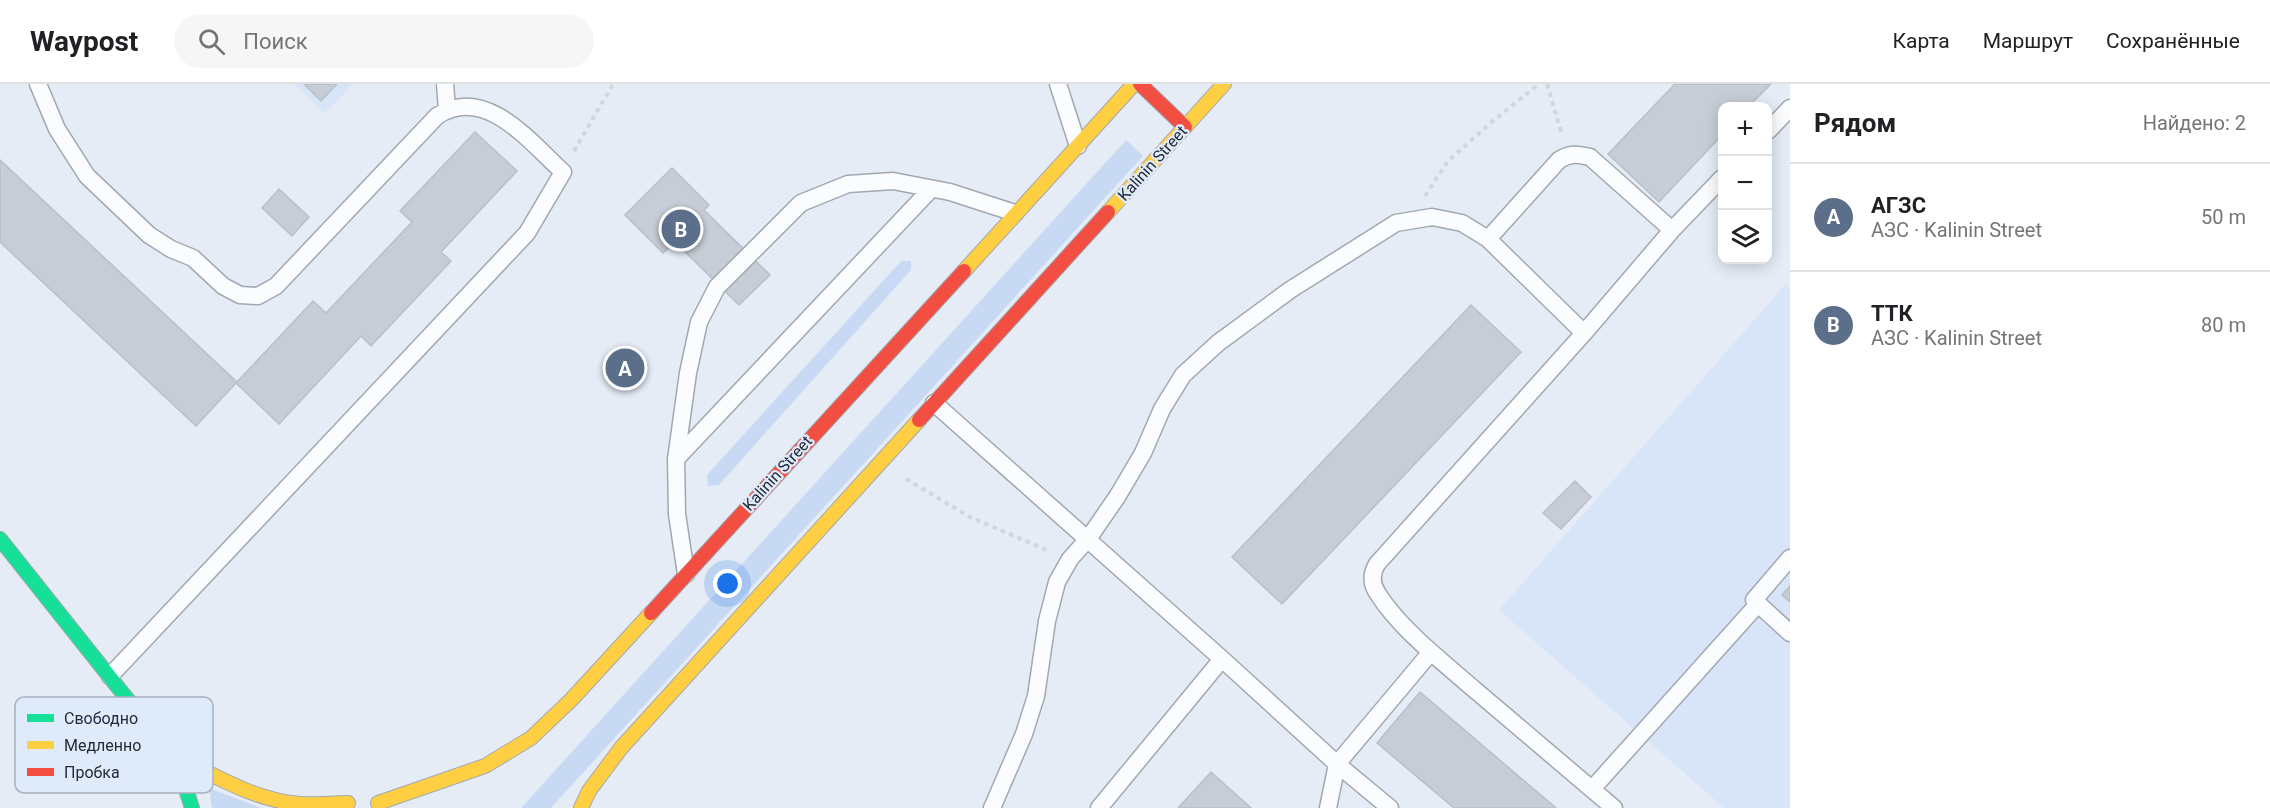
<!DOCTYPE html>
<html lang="ru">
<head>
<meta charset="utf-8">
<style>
  :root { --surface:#fff; --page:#f6f6f6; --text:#202124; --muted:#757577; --line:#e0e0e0; --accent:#686f78 }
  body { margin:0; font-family:Roboto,sans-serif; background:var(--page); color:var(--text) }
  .controls { position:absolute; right:18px; top:18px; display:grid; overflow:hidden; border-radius:12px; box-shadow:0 3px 15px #0003 }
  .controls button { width:54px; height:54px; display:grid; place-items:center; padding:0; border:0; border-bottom:2px solid var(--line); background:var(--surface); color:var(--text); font:30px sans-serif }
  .you { position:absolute; left:728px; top:500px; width:21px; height:21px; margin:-15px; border:4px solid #fff; border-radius:50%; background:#1a73e8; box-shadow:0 0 0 9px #1a73e833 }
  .badge { display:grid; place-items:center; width:39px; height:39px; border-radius:50%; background:var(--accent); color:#fff; font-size:20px; font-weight:700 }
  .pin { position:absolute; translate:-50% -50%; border:3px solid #fff; box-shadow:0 2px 6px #0006 }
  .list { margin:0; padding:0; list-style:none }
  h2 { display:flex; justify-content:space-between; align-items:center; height:78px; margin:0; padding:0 24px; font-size:26px }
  h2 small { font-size:20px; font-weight:400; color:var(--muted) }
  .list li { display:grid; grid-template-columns:39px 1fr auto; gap:18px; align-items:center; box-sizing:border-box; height:108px; padding:0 24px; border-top:2px solid var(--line) }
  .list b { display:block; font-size:22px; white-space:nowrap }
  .list p { margin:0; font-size:20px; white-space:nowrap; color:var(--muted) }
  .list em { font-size:20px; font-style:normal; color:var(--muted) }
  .icon { flex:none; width:33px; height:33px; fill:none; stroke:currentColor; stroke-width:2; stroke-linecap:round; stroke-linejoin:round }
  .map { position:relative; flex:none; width:1790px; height:724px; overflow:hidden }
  header { display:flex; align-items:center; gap:36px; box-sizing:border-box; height:84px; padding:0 30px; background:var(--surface); border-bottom:2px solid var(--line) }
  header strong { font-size:28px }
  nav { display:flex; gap:33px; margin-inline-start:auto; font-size:21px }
  .search { width:420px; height:54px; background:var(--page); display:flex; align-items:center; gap:15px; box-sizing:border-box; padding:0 21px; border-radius:33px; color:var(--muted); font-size:22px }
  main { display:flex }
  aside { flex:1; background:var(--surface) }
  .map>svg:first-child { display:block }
  .built { fill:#d8e5f8 }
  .green { fill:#c8daf3 }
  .building { fill:#c7cdd6; stroke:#b8bfc8; stroke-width:1.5 }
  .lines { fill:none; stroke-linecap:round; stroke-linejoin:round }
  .lane-casing { stroke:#a2a8b1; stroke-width:19 }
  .fast-casing { stroke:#a2a8b1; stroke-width:16 }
  .slow-casing { stroke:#a2a8b1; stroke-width:16 }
  .jam-casing { stroke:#a2a8b1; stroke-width:16 }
  .path { stroke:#d3d5d8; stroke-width:4; stroke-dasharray:4.5 4.5; stroke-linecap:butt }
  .lane { stroke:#fbfcfe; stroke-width:16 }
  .fast { stroke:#16e098; stroke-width:14 }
  .slow { stroke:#ffcf43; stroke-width:14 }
  .jam { stroke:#f24e42; stroke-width:14 }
  .labels { text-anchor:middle; stroke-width:4.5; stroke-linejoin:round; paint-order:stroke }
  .street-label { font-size:16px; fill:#242b35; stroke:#dfebfb }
  .key { fill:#dfebfb; stroke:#a7b1c0; stroke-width:1.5 }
  .key-label { font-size:16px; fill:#242b35 }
</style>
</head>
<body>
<header>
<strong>Waypost</strong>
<div class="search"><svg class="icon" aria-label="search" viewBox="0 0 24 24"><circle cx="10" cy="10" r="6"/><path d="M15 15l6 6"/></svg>Поиск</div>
<nav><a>Карта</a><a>Маршрут</a><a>Сохранённые</a></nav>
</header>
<main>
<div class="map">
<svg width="1790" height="724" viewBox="0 0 1790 724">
  <rect width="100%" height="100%" fill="#e5ecf5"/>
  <path class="built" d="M294 0H353L325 30Z
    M1785 201 1790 206V724H1724L1499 526Z"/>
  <path class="green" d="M1126 56 1143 72 551 724H521Z
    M901 177H911V186L719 401 708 402 707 391Z
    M209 704 261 724H212Z"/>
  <path class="building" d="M304 0H337L321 17Z
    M1675 0H1771L1749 22H1722V51L1659 118 1608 70Z
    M475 48 517 87 441 168 451 177 371 262 361 252 279 340 236 299 196 342 0 158V76L237 298 313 217 326 229 412 138 400 127Z
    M672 84 709 121 704 126 770 191 739 221 675 158 663 169 625 131Z
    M279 105 309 133 292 152 262 124Z
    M1471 221 1521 268 1282 520 1232 473Z
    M1575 397 1591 413 1561 445 1543 429Z
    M1790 502V518L1782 511Z
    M1420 608 1556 724H1454L1377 659Z
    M1211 688 1251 724H1178Z"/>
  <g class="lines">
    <defs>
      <path id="lane" d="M38 0 57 45 87 92 149 151 171 165 193 174 223 202 240 211 258 212 276 202 437 32C485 0 530 58 563 88L527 149 110 592
        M445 0 447 25
        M1058 0 1078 62
        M1768 47 1790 24
        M1488 155 1559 76C1570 69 1578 70 1590 73L1672 146
        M934 319 1222 575 1337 680 1390 724
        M676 375 931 105
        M1790 474 1754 516 1790 549
        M686 490 677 430 676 375 688 289 699 238 717 203 801 119 848 100 893 97 950 108 1015 129
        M1592 705 1758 520
        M992 724 1024 650 1036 612 1047 537 1057 498 1070 475 1088 455 1117 413 1143 369 1162 325 1183 291 1218 259 1290 206 1396 139 1432 133 1462 139 1488 155 1584 249
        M1099 724 1222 575
        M1328 724 1337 680 1431 568
        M1614 724C1568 685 1521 645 1475 606 1444 579 1400 545 1378 510 1371 500 1371 490 1377 480L1584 249 1672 146 1722 94"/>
      <path id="fast" d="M0 455 171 670 184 699 192 724"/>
      <path id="slow" d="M1108 128 1224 0
        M964 187 1134 0
        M171 670C212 690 255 717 301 720 317 721 333 719 348 719
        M378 719 485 682 531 654 571 616 651 529
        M581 724 589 707 621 664 919 336"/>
      <path id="jam" d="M1140 0 1185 43
        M919 336 1108 128
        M651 529 964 187"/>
    </defs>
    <use href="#lane" class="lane-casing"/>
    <use href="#fast" class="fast-casing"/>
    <use href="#slow" class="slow-casing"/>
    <use href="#jam" class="jam-casing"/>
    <path class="path" d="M1547 0 1562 51
      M574 67 613 0
      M1425 112 1448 77 1494 36 1539 0
      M906 395 970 433 1049 467"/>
    <use href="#lane" class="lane"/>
    <use href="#fast" class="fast"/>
    <use href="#slow" class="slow"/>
    <use href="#jam" class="jam"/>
  </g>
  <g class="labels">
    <g class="street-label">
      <text transform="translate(1152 79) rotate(-48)" y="6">Kalinin Street</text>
      <text transform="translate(777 389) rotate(-48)" y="6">Kalinin Street</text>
    </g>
  </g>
  <rect x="15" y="613" width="198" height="96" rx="9" class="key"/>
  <rect x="27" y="630" width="27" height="8" fill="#16e098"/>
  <rect x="27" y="657" width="27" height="8" fill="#ffcf43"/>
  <rect x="27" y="684" width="27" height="8" fill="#f24e42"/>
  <g class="key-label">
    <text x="64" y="640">Свободно</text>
    <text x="64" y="667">Медленно</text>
    <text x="64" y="694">Пробка</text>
  </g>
</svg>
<div class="controls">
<button>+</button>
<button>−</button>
<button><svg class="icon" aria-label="layers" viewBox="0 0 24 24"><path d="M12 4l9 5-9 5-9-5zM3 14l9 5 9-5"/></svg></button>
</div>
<div class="you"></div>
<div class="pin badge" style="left:625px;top:284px;background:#5c6f8a">A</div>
<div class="pin badge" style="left:681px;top:145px;background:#5c6f8a">B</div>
</div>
<aside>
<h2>Рядом<small>Найдено: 2</small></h2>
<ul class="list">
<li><span class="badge" style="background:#5c6f8a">A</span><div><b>АГЗС</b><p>АЗС · Kalinin Street</p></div><em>50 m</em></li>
<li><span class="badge" style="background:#5c6f8a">B</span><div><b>ТТК</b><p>АЗС · Kalinin Street</p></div><em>80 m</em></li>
</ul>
</aside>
</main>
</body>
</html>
